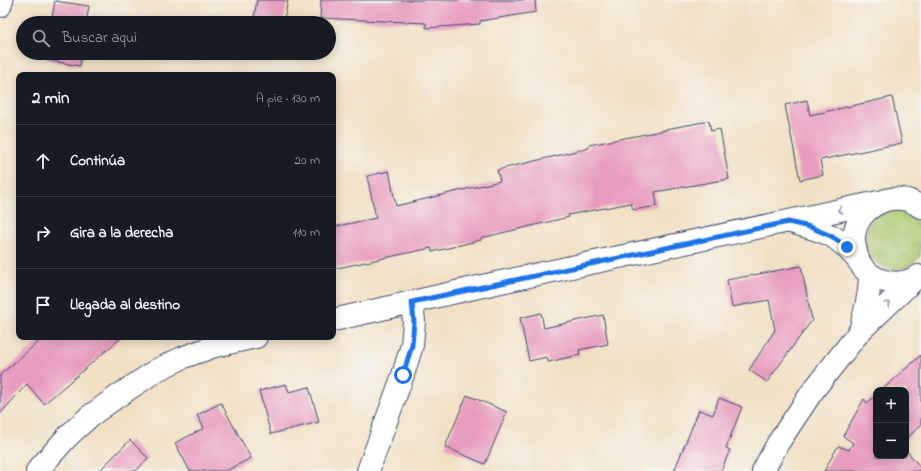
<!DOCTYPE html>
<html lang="es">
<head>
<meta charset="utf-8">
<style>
  :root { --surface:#171b24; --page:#242831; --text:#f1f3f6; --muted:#9ea1a6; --line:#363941 }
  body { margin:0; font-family:"Indie Flower",sans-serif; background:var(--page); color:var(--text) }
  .controls { position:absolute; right:12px; bottom:12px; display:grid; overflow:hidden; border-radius:8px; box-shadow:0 2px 10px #0003 }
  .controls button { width:36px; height:36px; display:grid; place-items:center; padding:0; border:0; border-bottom:1px solid var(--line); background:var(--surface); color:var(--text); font:20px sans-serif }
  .stop { position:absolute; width:12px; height:12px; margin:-9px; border:3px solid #1a73e8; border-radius:50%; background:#fff }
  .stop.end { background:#1a73e8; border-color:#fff; box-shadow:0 1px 4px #0008 }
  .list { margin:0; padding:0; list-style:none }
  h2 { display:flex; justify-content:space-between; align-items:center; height:52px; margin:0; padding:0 16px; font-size:17px }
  h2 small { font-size:13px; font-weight:400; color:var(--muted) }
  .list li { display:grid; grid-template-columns:26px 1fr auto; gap:12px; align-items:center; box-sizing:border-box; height:72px; padding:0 16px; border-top:1px solid var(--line) }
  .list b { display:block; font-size:15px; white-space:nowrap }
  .list em { font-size:13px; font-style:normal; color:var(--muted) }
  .icon { flex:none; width:22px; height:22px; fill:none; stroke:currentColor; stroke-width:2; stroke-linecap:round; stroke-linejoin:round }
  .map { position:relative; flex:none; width:921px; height:471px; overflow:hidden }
  .search { position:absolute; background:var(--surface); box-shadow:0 2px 10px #0003; left:16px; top:16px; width:320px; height:44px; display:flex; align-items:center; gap:10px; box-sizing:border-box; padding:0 14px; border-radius:22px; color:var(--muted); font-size:15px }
  .panel { position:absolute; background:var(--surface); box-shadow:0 2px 10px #0003; left:16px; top:72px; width:320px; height:268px; border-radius:8px }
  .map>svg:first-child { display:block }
  .grass { fill:url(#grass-tufts); stroke:#627b66 }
  .building { fill:#e89dbf }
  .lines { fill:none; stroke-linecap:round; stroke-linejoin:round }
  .street-casing { stroke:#3b4a6d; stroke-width:24 }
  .street { stroke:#fff; stroke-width:22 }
  .oneway { stroke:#8d97ae }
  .route { stroke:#1a73e8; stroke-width:5 }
</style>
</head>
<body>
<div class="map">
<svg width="921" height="471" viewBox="0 0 921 471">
  <defs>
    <pattern id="grass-tufts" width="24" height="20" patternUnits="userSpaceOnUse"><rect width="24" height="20" fill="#aac76e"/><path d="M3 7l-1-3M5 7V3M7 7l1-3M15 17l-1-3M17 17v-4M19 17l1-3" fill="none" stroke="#92ab62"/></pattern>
  </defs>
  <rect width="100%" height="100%" fill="#f6f6f2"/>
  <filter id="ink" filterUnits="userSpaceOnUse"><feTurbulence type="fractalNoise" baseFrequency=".025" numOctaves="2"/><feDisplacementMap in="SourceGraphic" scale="8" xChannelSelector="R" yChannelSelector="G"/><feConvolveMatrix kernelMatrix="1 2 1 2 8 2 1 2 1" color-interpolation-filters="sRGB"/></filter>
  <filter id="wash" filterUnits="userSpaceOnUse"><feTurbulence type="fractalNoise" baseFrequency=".012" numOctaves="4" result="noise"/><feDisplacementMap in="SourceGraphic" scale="16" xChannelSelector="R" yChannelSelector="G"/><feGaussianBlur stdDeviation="0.9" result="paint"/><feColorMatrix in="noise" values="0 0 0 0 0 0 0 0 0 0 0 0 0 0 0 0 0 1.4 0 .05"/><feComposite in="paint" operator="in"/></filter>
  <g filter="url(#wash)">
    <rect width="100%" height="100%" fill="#f1e0c4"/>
    <path class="grass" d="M898 210C906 212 916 216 920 224 921 228 921 233 921 236 921 242 921 250 920 255 919 257 917 260 914 262 900 274 879 270 870 254 861 241 866 222 880 214 885 211 891 211 898 210Z"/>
    <g id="blocks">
      <path class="building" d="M257 0H288L283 23H253Z
        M321 0H535L536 12 480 21V24L426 28V23L320 18Z
        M55 1 89 6 86 23H51Z
        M47 53H82L80 66 46 60Z
        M892 97 902 143 820 160 823 175 800 180 785 105 807 100 810 115Z
        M709 121 711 131 720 129 729 179 655 192 657 206 633 210 631 203 568 215 569 217 481 238V240L432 252 431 248 333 269V227L376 218 367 176 389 171 396 206 500 181 497 170 589 148V145L666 130V129Z
        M801 266 812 320 767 382 749 370 775 330 769 300 732 307 727 280Z
        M541 313 544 328 603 315 608 344 579 350 580 355 548 362 547 357 529 361 520 318Z
        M44 337H122L44 404 27 384 0 414V375Z
        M921 355V425L906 439V390H882Z
        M286 384 289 392 309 387 319 422 271 434 259 391Z
        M467 395 507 412 485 464 445 447Z
        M876 395V456H906V450L921 468V471H824L838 446 849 450 853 443 843 436 864 399 867 403Z
        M719 398 742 407 726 448 730 450 721 471H674L699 410 713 415Z
        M221 403 251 458 226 471H190L175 443 204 428 197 415Z
        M130 440 148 458 136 471H99Z"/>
    </g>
  </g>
  <g filter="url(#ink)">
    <use href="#blocks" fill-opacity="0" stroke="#3b4a6d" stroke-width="1"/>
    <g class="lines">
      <defs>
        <path id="street" d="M0 6 2 0
          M790 222C804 226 819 229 832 236 842 242 851 252 859 261 861 264 862 267 864 269 879 284 901 287 918 276
          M859 262C856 253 853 244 854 235 858 210 884 194 907 200 912 201 917 205 921 207
          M333 320 487 285 878 202
          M860 331C865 312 870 293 870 274
          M37 471 68 436 90 416 118 396 157 370 184 357 215 346 256 337
          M368 471 403 375 412 345 414 322 412 302
          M763 471 778 443 812 392 860 331 917 277"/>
      </defs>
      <use href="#street" class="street-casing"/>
      <use href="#street" class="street"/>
    </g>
    <defs><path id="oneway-chevron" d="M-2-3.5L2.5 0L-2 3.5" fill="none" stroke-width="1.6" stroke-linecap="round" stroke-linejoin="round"/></defs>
    <g class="oneway">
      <use href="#oneway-chevron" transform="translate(840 210) rotate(168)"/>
      <use href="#oneway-chevron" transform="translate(888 304) rotate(-43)"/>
    </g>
  </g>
  <g class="lines" filter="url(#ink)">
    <path class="route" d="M403 375 412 345 414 322 412 302 788 222 810 227 831 236 847 247"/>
  </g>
</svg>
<div class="controls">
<button>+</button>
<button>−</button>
</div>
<div class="stop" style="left:403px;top:375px"></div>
<div class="stop end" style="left:847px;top:247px"></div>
<div class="search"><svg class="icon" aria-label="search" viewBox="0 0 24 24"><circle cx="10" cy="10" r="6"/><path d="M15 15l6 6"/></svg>Buscar aquí</div>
<section class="panel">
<h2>2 min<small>A pie · 130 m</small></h2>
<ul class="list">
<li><svg class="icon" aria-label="ahead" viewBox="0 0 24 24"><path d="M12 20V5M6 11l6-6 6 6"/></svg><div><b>Continúa</b></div><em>20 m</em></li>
<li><svg class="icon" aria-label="right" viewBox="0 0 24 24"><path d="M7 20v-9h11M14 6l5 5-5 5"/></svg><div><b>Gira a la derecha</b></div><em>110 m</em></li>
<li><svg class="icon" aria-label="arrive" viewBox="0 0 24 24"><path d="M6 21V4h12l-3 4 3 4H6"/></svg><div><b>Llegada al destino</b></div></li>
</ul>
</section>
</div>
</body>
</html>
